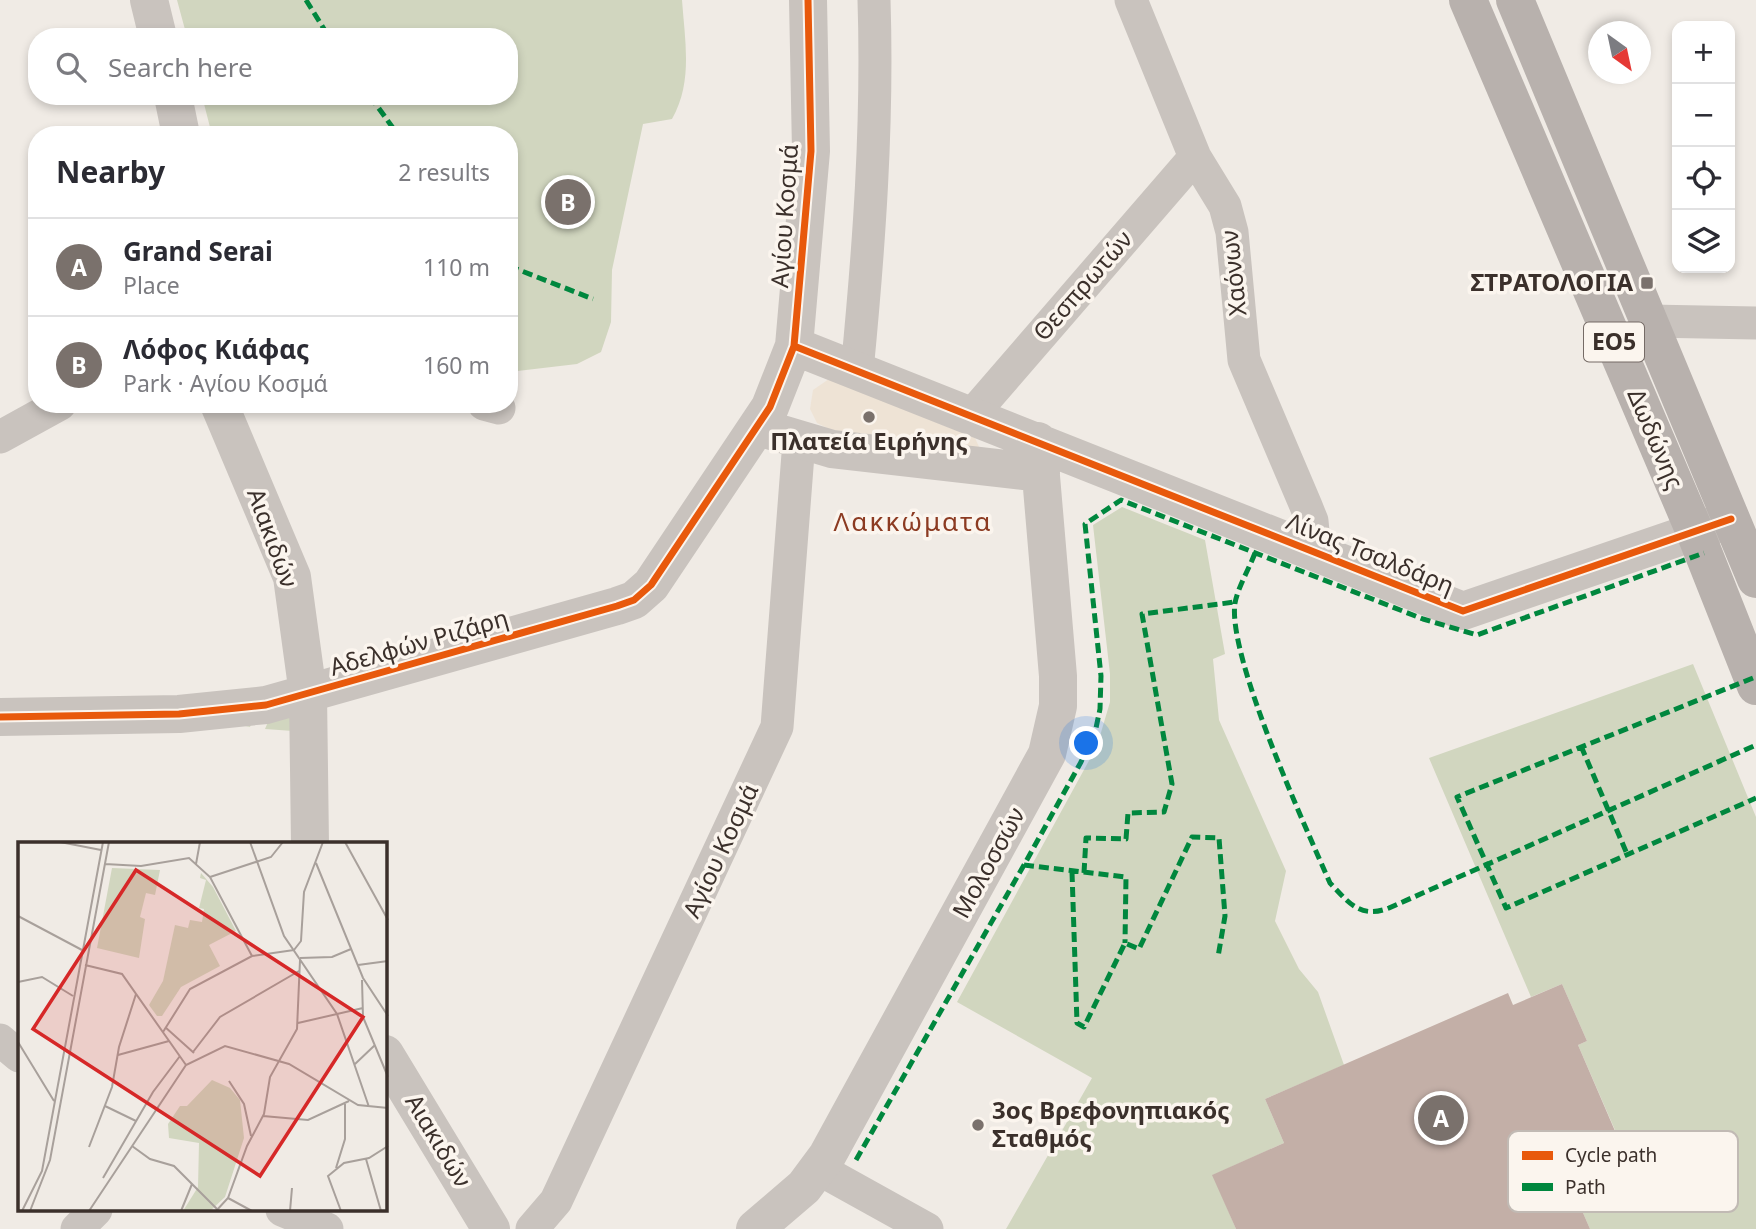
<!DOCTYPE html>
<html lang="en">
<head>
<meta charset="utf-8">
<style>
  :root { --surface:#fff; --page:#f7f7f7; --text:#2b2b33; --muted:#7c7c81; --line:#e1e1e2; --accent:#7a716c }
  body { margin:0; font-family:"Noto Sans",sans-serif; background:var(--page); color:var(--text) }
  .controls { position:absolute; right:21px; top:21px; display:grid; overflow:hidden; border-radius:14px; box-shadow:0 4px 10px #0003 }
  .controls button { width:63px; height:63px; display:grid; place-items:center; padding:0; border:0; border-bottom:2px solid var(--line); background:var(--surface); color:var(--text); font:35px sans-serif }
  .compass { position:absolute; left:1588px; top:21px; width:63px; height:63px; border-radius:50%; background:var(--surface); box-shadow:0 4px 10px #0003; rotate:147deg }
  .you { position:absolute; left:1087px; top:744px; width:24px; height:24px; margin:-18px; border:5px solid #fff; border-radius:50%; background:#1a73e8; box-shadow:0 0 0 10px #1a73e833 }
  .badge { display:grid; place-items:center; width:46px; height:46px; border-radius:50%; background:var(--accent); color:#fff; font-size:23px; font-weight:700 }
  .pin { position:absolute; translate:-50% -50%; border:4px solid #fff; box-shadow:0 2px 7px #0006 }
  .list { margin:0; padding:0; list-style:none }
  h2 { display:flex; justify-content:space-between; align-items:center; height:91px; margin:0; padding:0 28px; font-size:30px }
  h2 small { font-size:23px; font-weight:400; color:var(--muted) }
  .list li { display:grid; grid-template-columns:46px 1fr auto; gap:21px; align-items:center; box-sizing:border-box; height:98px; padding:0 28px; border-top:2px solid var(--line) }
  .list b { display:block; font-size:26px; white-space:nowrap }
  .list p { margin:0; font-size:23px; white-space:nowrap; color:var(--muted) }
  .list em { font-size:23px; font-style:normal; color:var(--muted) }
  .icon { flex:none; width:38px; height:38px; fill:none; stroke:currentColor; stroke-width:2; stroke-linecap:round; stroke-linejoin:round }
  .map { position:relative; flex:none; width:1756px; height:1229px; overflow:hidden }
  .search { position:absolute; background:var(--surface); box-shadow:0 4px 10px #0003; left:28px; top:28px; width:490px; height:77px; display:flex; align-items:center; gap:18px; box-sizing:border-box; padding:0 24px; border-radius:28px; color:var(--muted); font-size:26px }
  .panel { position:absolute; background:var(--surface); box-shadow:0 4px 10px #0003; left:28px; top:126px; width:490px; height:287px; border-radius:28px }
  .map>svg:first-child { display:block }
  .green { fill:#d1d6bf }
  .plaza { fill:#eee3d5 }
  .building { fill:#c3afa7 }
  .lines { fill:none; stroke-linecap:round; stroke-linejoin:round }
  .minor { stroke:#c9c3be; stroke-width:33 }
  .tertiary { stroke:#c9c3be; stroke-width:38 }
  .primary { stroke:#b8b1ad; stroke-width:38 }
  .quiet { stroke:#00873e; stroke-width:5; stroke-dasharray:10 5; stroke-linecap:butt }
  .cycleway-casing { stroke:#fbf5ee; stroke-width:11 }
  .cycleway { stroke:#e8590c; stroke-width:7 }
  .poi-dot { fill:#7a716c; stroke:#fbf5ee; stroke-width:2.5 }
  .labels { text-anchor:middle; stroke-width:7; stroke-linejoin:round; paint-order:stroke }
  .shield { fill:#fbf5ee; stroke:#756b66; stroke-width:2 }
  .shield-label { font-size:23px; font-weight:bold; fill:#3b302b }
  .street-label { font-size:24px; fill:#3b302b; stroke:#fbf5ee }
  .poi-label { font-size:24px; font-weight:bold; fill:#3b302b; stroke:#fbf5ee; text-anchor:end }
  .neighbourhood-label { font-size:26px; letter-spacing:2px; fill:#8c3b22; stroke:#fbf5ee }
  .inset-road { fill:none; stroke:#a8a09b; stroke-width:2 }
  .view { fill:#d62828; fill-opacity:0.15; stroke:#d62828; stroke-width:3.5 }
  .inset-edge { fill:none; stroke:#3b302b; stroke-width:3.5 }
  .key { fill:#fbf5ee; stroke:#c1bab4; stroke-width:2 }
  .key-label { font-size:19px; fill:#3b302b }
</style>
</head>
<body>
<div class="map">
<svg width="1756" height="1229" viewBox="0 0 1756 1229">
  <rect width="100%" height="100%" fill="#f0ebe5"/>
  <path class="green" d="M177 0H682C685 42 693 82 672 119L643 124 612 270 611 322 601 352 577 364 509 372V135H212L202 96H509V37H187Z
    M1122 507 1205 540 1225 654 1213 659 1219 720 1286 871 1275 921 1299 969 1318 992 1344 1065 1265 1099 1284 1143 1213 1175 1236 1229H1006L1092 1078 957 1002 1097 746 1110 702V674L1093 525Z
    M1693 664 1756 817V1229H1590L1561 1162 1618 1137 1578 1045 1587 1041 1562 984 1531 997 1429 758Z
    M295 703 293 731 265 729 268 722H252L250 727 226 722Z"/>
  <path class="plaza" d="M829 379 975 438 980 449 841 435 817 423 810 409 813 390Z"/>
  <path class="building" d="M1562 984 1587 1041 1578 1045 1618 1138 1561 1162 1590 1229H1236L1212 1175 1284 1143 1265 1099 1508 993 1513 1005Z"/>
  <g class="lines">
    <path class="minor" d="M1131 0 1195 157 1225 206 1232 232 1244 360 1306 506 1312 521 1315 553
      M1649 321 1756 323
      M857 371C869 247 878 124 874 0
      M484 404 499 408
      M971 416 1195 157
      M0 437 60 404
      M0 1040 19 1056
      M819 1169 927 1229
      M282 1210 327 1229
      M77 1229 96 1210
      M532 1229 556 1201 777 727 799 441"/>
    <path class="tertiary" d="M149 0 158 37
      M173 96 181 135
      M794 346 1463 611 1726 521
      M219 404 292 577 308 694 310 844
      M758 427 832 449 1041 473
      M0 717 179 714 266 705 617 606 634 600 651 585 770 407 794 346 811 151 808 0
      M385 1054 491 1229
      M755 1229 804 1187 827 1156 1047 754 1058 706V676L1038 441"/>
    <path class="primary" d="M1468 0 1695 532 1756 686
      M1515 0 1756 579"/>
    <path class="quiet" d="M306 0 329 37
      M370 96 398 135
      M509 266 593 299
      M1255 553C1249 569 1238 587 1235 603 1227 656 1306 828 1330 883 1349 903 1360 919 1389 908L1756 745
      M1753 678 1457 797 1506 908 1756 798
      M1581 746 1627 854
      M1024 865 1126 877 1125 943
      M1072 872 1077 1023 1084 1027 1125 943 1139 949 1192 837 1219 838 1225 916 1218 957
      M1084 873 1086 838 1126 839 1128 813 1164 812 1172 784 1142 614 1235 602
      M856 1160 1024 865 1081 762 1096 728 1100 709 1101 676 1085 524 1121 500 1423 619 1477 635 1704 553"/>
    <defs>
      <path id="cycleway" d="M794 346 1463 611 1731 519
        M0 717 179 714 266 705 617 606 634 600 651 585 770 407 794 346 811 151 808 0"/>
    </defs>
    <use href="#cycleway" class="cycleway-casing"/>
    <use href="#cycleway" class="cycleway"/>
  </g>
  <g class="poi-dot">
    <rect x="1640" y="276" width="14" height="14" rx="3.5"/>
    <circle cx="869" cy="417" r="7"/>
    <circle cx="978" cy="1125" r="7"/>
  </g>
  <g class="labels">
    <rect class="shield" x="1584" y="322.5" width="60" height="39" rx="5"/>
    <g class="shield-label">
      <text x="1614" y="350">ΕΟ5</text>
    </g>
    <g class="street-label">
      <text transform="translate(785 216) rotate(-86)" y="8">Αγίου Κοσμά</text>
      <text transform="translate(1234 273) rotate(-96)" y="8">Χαόνων</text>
      <text transform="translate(1083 286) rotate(-49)" y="8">Θεσπρωτών</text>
      <text transform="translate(1655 439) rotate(67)" y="8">Δωδώνης</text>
      <text transform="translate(272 538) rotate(70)" y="8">Αιακιδών</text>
      <text transform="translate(1370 554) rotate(22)" y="8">Λίνας Τσαλδάρη</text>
      <text transform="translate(419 643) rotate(-16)" y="8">Αδελφών Ριζάρη</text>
      <text transform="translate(721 851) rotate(-65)" y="8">Αγίου Κοσμά</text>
      <text transform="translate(989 863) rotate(-61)" y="8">Μολοσσών</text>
      <text transform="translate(438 1141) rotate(59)" y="8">Αιακιδών</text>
    </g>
    <g class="poi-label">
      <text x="1633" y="291">ΣΤΡΑΤΟΛΟΓΙΑ</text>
      <text x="869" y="450" text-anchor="middle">Πλατεία Ειρήνης</text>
      <text x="992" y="1119" text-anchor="start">3ος Βρεφονηπιακός<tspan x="992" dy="28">Σταθμός</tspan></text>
    </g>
    <g class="neighbourhood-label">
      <text x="913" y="531">Λακκώματα</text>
    </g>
  </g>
  <g transform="translate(18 842)">
    <rect width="369" height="369" fill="#f0ebe5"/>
    <path d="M94 26 142 28 137 53 128 51 122 75 127 77 121 116 79 106ZM183 31 195 45 218 89 191 103 202 124 163 145 144 174H139L131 163 145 139 157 83 170 86 172 78 184 80 186 67 181 66 188 38 182 36ZM194 238 212 246 222 258 226 296 207 355 192 369H165L180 345 181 301 151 296 150 282 162 264H169Z" fill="#d1d6bf"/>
    <path class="inset-road" d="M42 0 83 8M232 0 266 94 319 172 351 265M327 0 370 78M298 21 345 136 370 174M87 22 123 24 171 16 192 35 234 114M178 22 182 0M192 35 253 15 265 0M0 74 64 108M276 108 283 99 286 50 305 0M282 116 314 115 333 107M67 123 104 132 168 223M340 123 370 119M344 138 345 175 370 235M0 140 24 135 55 154M280 181 345 166M147 185 176 211M145 190 172 147 234 114 276 108M0 200 36 259M175 210 202 175 281 129M100 213 151 199M337 222 357 203M211 239 226 262 233 294M87 264 118 279M245 274 290 278 331 259M114 304 132 317 156 324 200 368M71 305 94 245 101 205 118 152M348 317 363 369M318 326 327 297V262M85 336 135 250 162 214M210 356 234 369M4 369 24 329 85 0M12 369 32 318 91 0M71 369 168 223 207 204 271 222 340 263 370 266M163 369 174 342M198 369 210 356 229 304 246 272 252 235 279 187 282 118M272 369 274 346M323 369 310 334 326 321 351 316 370 304"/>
    <path class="view" d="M118 28 345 175 242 334 15 187Z"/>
    <rect width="369" height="369" class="inset-edge"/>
  </g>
  <rect x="1508" y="1131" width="230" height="81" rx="10" class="key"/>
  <rect x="1522" y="1151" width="31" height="9" fill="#e8590c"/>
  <rect x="1522" y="1183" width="31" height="8" fill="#00873e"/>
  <g class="key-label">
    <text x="1565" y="1162">Cycle path</text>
    <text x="1565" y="1194">Path</text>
  </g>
</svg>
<div class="controls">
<button>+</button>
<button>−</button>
<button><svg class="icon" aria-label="locate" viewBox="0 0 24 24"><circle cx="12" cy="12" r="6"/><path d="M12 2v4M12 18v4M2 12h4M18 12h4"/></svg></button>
<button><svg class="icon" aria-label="layers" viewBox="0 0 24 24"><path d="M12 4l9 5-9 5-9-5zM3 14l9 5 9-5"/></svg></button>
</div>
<svg class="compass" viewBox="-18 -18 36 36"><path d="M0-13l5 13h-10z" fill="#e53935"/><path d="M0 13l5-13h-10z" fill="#7c7c81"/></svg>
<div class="you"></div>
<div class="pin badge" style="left:1441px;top:1118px">A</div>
<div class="pin badge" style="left:568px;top:202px">B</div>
<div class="search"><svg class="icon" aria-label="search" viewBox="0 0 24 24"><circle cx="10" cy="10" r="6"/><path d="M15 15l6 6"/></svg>Search here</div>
<section class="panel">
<h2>Nearby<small>2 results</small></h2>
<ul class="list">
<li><span class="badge">A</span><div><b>Grand Serai</b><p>Place</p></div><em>110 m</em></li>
<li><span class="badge">B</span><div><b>Λόφος Κιάφας</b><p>Park · Αγίου Κοσμά</p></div><em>160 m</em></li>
</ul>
</section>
</div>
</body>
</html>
